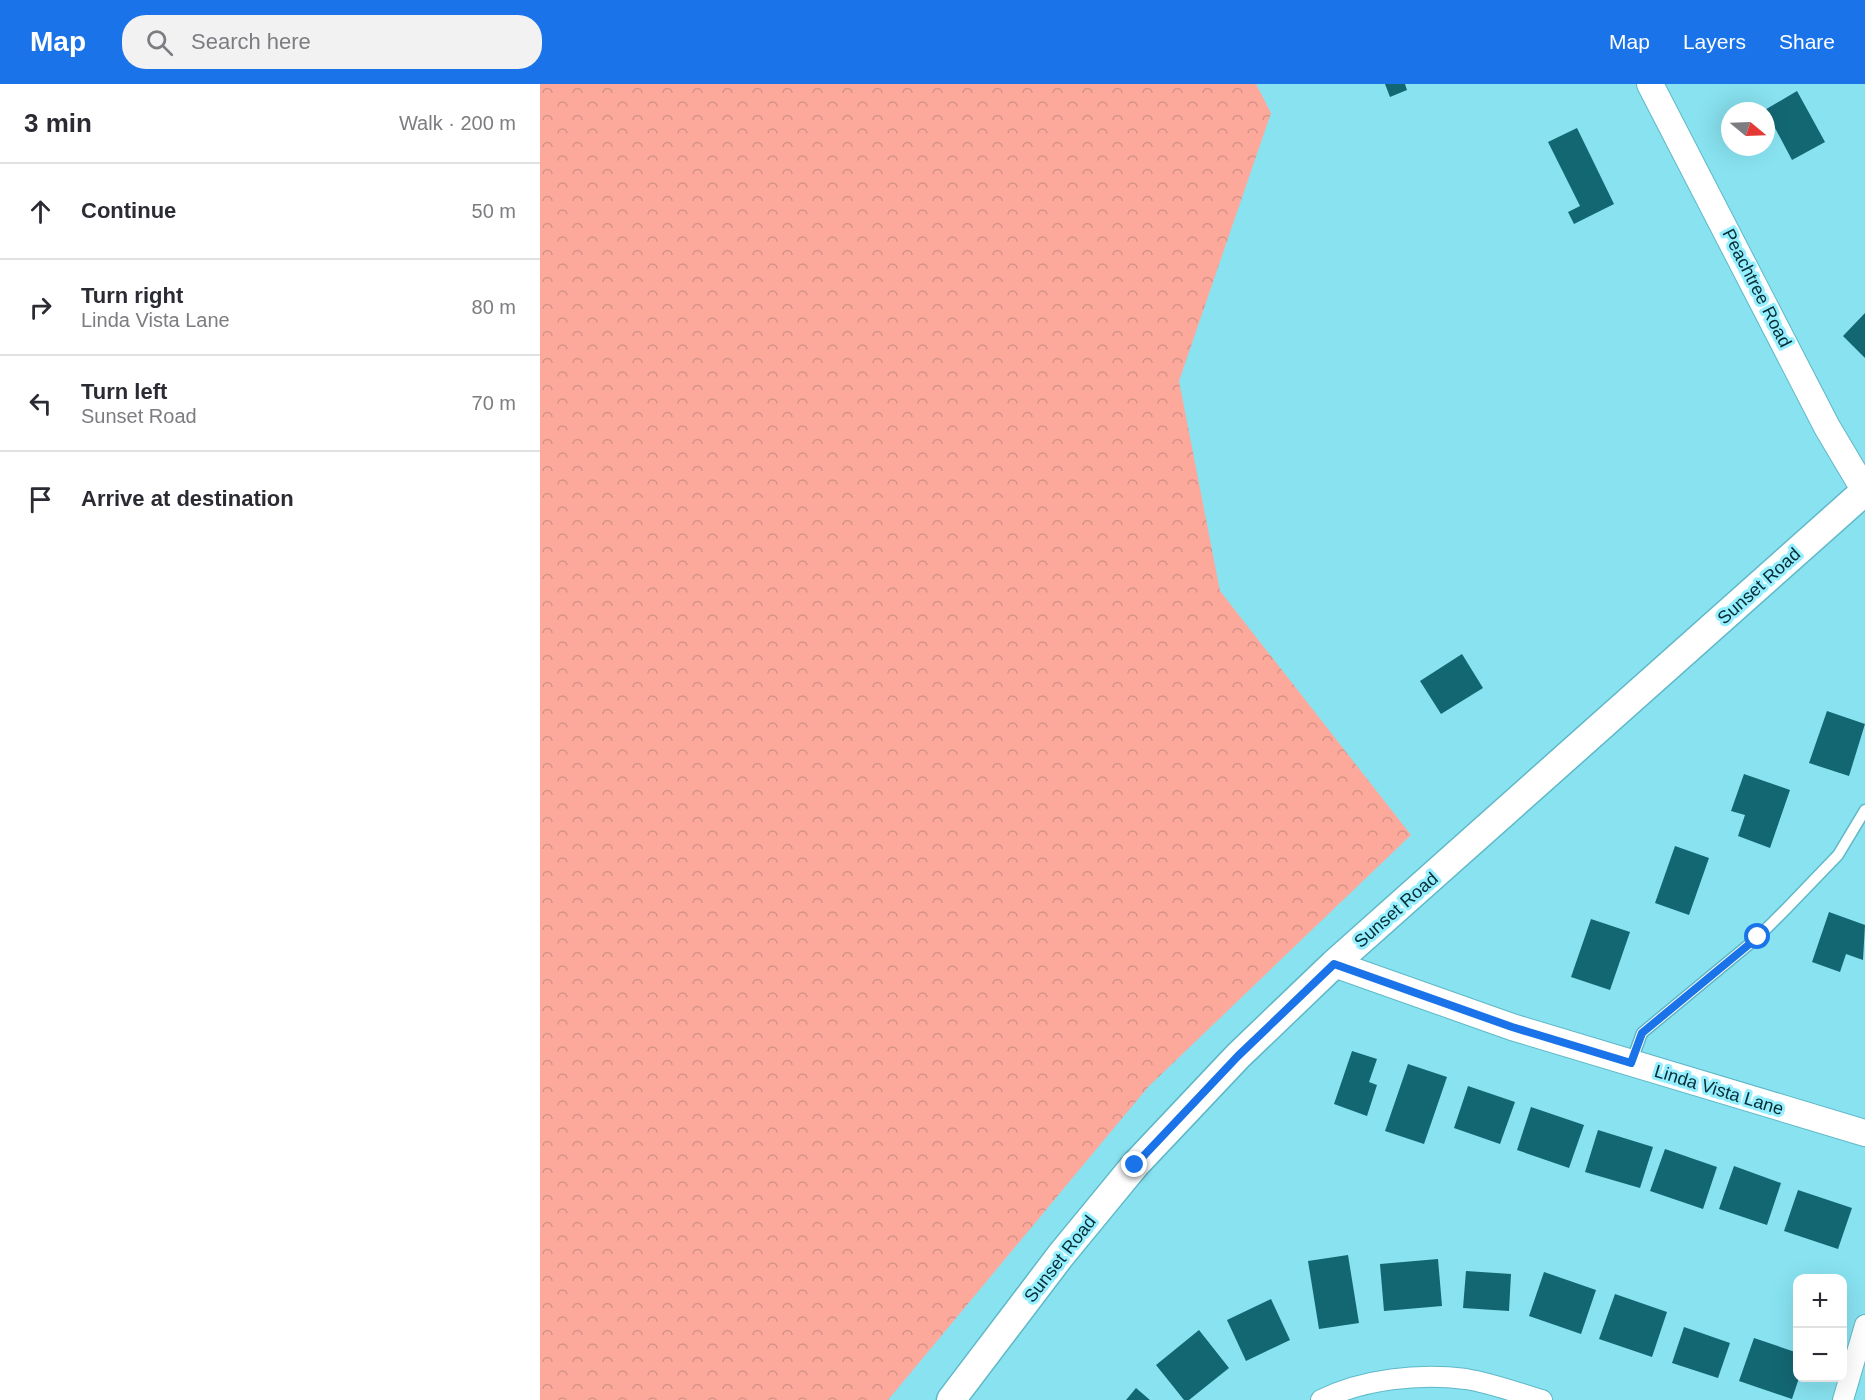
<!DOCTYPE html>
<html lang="en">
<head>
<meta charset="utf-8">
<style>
  :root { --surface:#fff; --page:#f2f2f3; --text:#2b2b33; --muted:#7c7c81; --line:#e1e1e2; --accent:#1a73e8 }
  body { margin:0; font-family:Helvetica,sans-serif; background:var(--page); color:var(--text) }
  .controls { position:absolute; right:18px; bottom:18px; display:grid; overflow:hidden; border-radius:12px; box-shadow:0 6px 24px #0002 }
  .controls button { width:54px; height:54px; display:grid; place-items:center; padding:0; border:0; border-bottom:2px solid var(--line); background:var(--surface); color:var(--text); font:30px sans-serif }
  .compass { position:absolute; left:1181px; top:18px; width:54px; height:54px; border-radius:50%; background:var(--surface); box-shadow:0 6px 24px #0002; rotate:109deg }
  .stop { position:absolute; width:18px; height:18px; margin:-14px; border:4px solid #1a73e8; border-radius:50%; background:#fff }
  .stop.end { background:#1a73e8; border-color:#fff; box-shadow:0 2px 6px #0008 }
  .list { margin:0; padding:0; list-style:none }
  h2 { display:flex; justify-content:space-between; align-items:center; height:78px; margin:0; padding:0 24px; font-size:26px }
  h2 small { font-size:20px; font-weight:400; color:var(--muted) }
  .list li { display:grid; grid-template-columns:39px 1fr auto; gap:18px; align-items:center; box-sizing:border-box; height:96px; padding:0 24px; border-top:2px solid var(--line) }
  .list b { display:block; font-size:22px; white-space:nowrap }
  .list p { margin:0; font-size:20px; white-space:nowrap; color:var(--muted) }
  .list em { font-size:20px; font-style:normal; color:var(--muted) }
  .icon { flex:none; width:33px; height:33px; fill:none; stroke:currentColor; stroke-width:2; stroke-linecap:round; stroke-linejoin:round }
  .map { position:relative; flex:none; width:1325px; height:1316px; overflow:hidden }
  header { display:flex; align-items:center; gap:36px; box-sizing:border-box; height:84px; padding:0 30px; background:var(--accent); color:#fff }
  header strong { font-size:28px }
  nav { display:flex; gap:33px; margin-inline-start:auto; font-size:21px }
  .search { width:420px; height:54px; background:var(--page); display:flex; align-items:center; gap:15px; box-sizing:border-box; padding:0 21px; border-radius:24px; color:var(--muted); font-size:22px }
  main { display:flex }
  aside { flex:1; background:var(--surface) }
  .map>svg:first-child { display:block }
  .forest { fill:url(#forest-crowns) }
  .building { fill:#136773 }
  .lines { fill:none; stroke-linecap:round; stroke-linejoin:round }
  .service-casing { stroke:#5fb8c7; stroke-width:13 }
  .minor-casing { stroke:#5fb8c7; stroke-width:22 }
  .tertiary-casing { stroke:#5fb8c7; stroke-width:28 }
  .secondary-casing { stroke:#5fb8c7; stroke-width:31 }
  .service { stroke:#fff; stroke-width:10 }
  .minor { stroke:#fff; stroke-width:20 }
  .tertiary { stroke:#fff; stroke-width:26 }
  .secondary { stroke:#fff; stroke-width:28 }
  .route { stroke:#1a73e8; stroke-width:8 }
  .labels { text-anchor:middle; stroke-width:6; stroke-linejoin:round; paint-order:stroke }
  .street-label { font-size:18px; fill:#062e34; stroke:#96effe }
</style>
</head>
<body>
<header>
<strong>Map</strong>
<div class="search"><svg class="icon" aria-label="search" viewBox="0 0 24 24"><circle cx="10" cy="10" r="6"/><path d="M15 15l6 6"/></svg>Search here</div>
<nav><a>Map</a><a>Layers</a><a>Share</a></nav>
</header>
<main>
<aside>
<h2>3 min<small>Walk · 200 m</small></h2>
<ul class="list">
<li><svg class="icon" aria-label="ahead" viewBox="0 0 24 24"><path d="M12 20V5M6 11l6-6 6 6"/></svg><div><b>Continue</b></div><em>50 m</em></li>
<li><svg class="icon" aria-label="right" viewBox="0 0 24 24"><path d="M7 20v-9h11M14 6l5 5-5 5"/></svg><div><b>Turn right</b><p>Linda Vista Lane</p></div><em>80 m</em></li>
<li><svg class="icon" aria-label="left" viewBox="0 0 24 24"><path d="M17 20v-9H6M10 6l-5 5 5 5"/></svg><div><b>Turn left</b><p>Sunset Road</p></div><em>70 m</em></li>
<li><svg class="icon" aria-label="arrive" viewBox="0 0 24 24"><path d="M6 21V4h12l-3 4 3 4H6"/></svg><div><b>Arrive at destination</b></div></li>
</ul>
</aside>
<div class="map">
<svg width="1325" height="1316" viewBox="0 0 1325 1316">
  <defs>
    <pattern id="forest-crowns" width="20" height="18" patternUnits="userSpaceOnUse" patternTransform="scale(1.5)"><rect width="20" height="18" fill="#fca99c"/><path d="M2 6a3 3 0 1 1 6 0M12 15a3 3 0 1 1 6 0" fill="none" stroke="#d69287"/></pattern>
  </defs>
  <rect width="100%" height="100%" fill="#88e2f0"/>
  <path class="forest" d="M0 0H716L731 29 639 297 680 507 871 751 608 1003 348 1316H0Z"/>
  <path class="building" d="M845 0H865L867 6 850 13Z
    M1257 7 1285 58 1252 76 1226 27H1223Z
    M1037 44 1074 120 1034 140 1028 128 1040 122 1008 58Z
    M1325 229V274L1303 252Z
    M922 570 943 604 901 630 880 597Z
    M1287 627 1325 640 1309 692 1269 679Z
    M1204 690 1250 706 1230 764 1198 752 1205 731 1191 727Z
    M1135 762 1169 774 1149 831 1115 819Z
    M1289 828 1325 841 1323 876 1306 870 1300 888 1272 878Z
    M1051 835 1090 848 1070 906 1031 893Z
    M812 967 837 975 829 998 837 1001 827 1032 794 1020Z
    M868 980 907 993 884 1060 845 1047Z
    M928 1002 975 1018 960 1060 914 1044Z
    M991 1023 1044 1041 1029 1084 977 1066Z
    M1058 1046 1113 1063 1100 1104 1045 1088Z
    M1125 1065 1177 1083 1163 1125 1110 1107Z
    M1194 1082 1241 1099 1227 1141 1179 1125Z
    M1258 1106 1312 1124 1298 1165 1244 1147Z
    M808 1171 819 1239 779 1245 768 1177Z
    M898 1175 902 1222 844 1227 840 1180Z
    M926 1187 971 1190 969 1227 923 1224Z
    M1004 1188 1056 1206 1041 1250 989 1232Z
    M1075 1210 1127 1228 1112 1273 1059 1255Z
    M731 1215 750 1256 706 1277 687 1236Z
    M1144 1243 1190 1259 1178 1294 1132 1279Z
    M659 1246 689 1284 649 1316H644L616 1281Z
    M1214 1254 1258 1269 1259 1294 1252 1315 1199 1297Z
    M596 1304 610 1316H586Z"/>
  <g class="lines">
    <defs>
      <path id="service" d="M1091 979 1102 949 1218 853 1247 824 1298 771 1325 726"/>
      <path id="minor" d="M781 1316C823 1295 879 1289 926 1295 951 1299 978 1309 1002 1316
        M1303 1316 1325 1241"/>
      <path id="tertiary" d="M1110 0 1287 343 1325 407
        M794 880 972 943 1325 1049"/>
      <path id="secondary" d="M411 1316 521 1171 595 1081 698 972 794 880 1325 407"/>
    </defs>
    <use href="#service" class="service-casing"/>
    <use href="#minor" class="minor-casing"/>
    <use href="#tertiary" class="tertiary-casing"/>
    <use href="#secondary" class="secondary-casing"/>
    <use href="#service" class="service"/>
    <use href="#minor" class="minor"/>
    <use href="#tertiary" class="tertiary"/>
    <use href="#secondary" class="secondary"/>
  </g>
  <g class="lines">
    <path class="route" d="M595 1081 698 972 794 880 972 943 1091 979 1102 949 1218 853"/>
  </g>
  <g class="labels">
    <g class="street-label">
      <text transform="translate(1217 204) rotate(63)" y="6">Peachtree Road</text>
      <text transform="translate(1219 502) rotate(-42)" y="6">Sunset Road</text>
      <text transform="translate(856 826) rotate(-41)" y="6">Sunset Road</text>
      <text transform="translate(1179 1006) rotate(17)" y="6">Linda Vista Lane</text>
      <text transform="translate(520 1175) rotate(-52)" y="6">Sunset Road</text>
    </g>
  </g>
</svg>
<div class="controls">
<button>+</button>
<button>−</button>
</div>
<svg class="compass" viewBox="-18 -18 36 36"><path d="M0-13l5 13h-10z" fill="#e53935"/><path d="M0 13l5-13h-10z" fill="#7c7c81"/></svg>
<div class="stop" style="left:1218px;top:853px"></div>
<div class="stop end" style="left:595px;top:1081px"></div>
</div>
</main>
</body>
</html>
